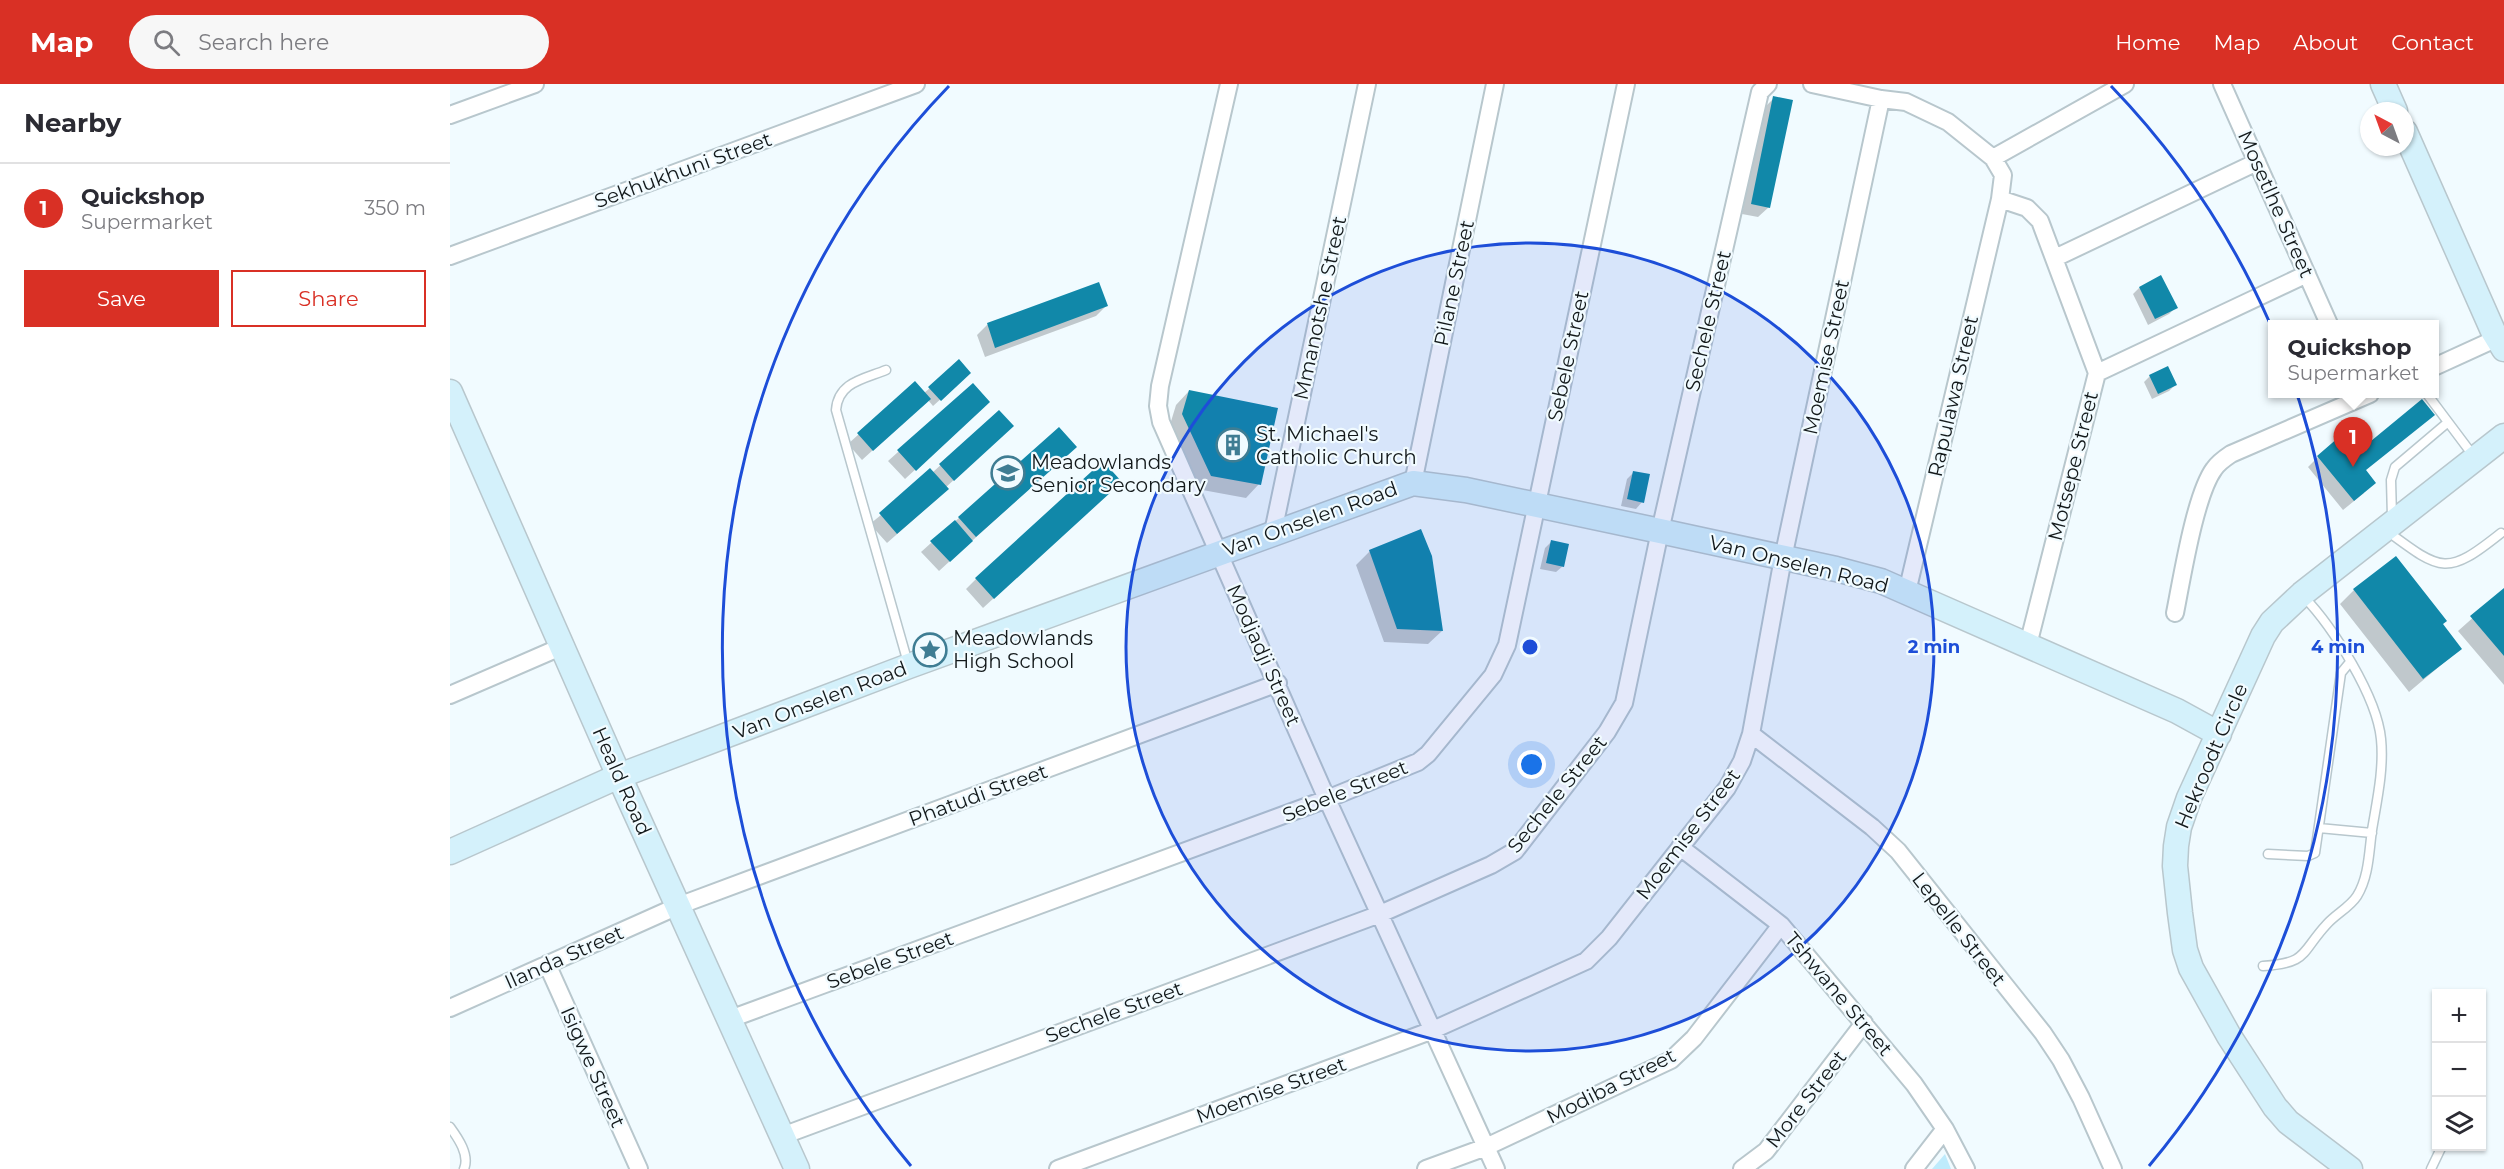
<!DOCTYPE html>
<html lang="en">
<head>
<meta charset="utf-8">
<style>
  :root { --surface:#fff; --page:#f7f7f7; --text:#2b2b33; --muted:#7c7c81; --line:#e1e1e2; --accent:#d93025 }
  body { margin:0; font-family:Montserrat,sans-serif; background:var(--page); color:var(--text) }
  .controls { position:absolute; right:18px; bottom:18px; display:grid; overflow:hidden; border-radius:0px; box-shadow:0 2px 4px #0004 }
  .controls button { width:54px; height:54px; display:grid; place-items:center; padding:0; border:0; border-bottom:2px solid var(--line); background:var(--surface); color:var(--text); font:30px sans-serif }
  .compass { position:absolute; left:1910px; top:18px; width:54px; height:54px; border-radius:50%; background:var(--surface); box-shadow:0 2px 4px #0004; rotate:319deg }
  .you { position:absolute; left:1082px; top:681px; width:21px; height:21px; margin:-15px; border:4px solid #fff; border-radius:50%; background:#1a73e8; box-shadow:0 0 0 9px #1a73e833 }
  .badge { display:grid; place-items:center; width:39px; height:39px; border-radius:50%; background:var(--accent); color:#fff; font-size:20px; font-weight:700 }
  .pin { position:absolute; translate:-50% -50px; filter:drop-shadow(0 2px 3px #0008) }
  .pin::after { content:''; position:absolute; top:32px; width:21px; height:18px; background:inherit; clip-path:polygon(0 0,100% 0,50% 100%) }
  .popup { position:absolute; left:1818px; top:236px; width:171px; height:78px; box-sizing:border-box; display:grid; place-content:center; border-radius:0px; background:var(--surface); filter:drop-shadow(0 2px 4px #0005); font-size:20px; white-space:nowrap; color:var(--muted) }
  .popup b { font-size:22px; color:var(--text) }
  .popup::after { content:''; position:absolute; left:50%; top:100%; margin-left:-12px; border:12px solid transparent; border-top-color:var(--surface) }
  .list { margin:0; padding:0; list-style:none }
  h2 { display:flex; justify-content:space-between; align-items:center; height:78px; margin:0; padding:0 24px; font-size:26px }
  h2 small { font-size:20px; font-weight:400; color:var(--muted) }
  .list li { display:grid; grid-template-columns:39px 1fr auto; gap:18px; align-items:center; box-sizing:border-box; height:90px; padding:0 24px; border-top:2px solid var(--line) }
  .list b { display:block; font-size:22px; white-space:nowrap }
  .list p { margin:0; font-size:20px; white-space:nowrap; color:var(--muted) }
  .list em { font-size:20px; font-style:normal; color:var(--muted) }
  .actions { display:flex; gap:12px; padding:18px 24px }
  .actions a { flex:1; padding:14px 0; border:2px solid var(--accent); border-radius:0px; text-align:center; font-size:21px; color:var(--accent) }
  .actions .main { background:var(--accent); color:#fff }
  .icon { flex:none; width:33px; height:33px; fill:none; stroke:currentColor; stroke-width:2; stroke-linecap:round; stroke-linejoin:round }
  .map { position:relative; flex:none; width:2054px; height:1085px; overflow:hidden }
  header { display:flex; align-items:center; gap:36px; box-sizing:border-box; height:84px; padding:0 30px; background:var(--accent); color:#fff }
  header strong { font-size:28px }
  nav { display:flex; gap:33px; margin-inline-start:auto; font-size:21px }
  .search { width:420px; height:54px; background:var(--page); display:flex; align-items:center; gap:15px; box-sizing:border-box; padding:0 21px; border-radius:33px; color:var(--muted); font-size:22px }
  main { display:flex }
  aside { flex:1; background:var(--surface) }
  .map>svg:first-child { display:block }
  .green { fill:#beebfc }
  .shadow { fill:#0003 }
  .building { fill:#1188a9 }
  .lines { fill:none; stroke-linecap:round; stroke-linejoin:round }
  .lane-casing { stroke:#b8c7cd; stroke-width:11 }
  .street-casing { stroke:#b8c7cd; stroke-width:20 }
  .secondary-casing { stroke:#b8c7cd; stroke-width:27 }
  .lane { stroke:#fff; stroke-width:8 }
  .street { stroke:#fff; stroke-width:16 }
  .secondary { stroke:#d4f1fb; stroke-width:24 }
  .ring { fill:none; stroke:#1d4ed8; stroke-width:3 }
  .labels { text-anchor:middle; stroke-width:4.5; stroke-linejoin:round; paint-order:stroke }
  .street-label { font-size:20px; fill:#13191b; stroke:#f1fbff }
  .poi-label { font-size:20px; fill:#13191b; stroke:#f1fbff; text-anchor:start }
  .centre { fill:#1d4ed8; stroke:#f1fbff; stroke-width:3 }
  .ring-label { font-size:18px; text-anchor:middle; font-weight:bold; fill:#1d4ed8; stroke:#f1fbff; stroke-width:4.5; stroke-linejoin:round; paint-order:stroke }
</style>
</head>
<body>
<header>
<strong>Map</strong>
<div class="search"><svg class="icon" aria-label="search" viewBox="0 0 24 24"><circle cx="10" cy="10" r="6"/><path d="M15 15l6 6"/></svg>Search here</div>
<nav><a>Home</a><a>Map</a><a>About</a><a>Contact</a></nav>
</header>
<main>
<aside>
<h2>Nearby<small></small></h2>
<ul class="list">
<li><span class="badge">1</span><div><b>Quickshop</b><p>Supermarket</p></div><em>350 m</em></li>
</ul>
<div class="actions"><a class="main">Save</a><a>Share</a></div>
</aside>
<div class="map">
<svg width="2054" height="1085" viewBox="0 0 2054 1085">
  <rect width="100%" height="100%" fill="#f1fbff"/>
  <path class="green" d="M1495 1070 1501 1085H1482Z"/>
  <path class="shadow" d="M1324 14 1319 123 1308 133 1292 130 1314 24Z
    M649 200 656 222 646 232 535 273 527 251 537 241Z
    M1689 204 1726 223 1719 230 1698 241 1683 210Z
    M1700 292 1725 301 1719 307 1702 315 1694 298Z
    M512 296 483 322 478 316 412 376 398 360 465 299 474 309 480 304Z
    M523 301 528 328 455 395 438 377Z
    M739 307 809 400 796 414 747 405 719 344 726 321Z
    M548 328 552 352 495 404 487 415 437 459 420 440 482 389Z
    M608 345 614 373 489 487 471 468Z
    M1868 373H1904L1914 387V409L1893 426 1858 383Z
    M1184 388 1192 418 1186 425 1171 422 1177 395Z
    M660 408 533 524 516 505 526 495Z
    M1101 458 1113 482 1106 488 1090 485 1095 464Z
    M920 467 992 547 978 560 934 558 906 481Z
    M1904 506 1991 540 2010 565 1959 608 1890 520Z
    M2054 506V601L2008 547Z"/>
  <path class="building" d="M1323 12 1343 16 1320 124 1301 120Z
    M1711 191 1728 224 1705 235 1689 203Z
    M649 198 658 222 545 264 537 239Z
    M509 275 521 289 491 317 478 303Z
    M1718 282 1727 301 1708 310 1699 291Z
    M465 297 481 315 423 367 407 349Z
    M523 299 540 318 466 387 447 366Z
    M739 306 828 324 811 401 761 392 732 330Z
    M1972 315 1985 331 1916 386 1926 399 1904 417 1867 372 1889 353 1904 371Z
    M549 326 564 342 504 397 489 380Z
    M609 343 627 363 526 453 508 433Z
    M653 377 672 398 544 515 525 494Z
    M480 384 499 405 447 450 429 429Z
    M1183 387 1200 390 1194 419 1177 415Z
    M505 436 523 457 500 478 480 457Z
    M971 445 982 472 993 547 947 545 919 466Z
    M1101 456 1119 460 1114 483 1096 479Z
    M1946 472 1997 537 1993 540 2012 565 1973 595 1903 505Z
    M2054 504V572L2020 532Z"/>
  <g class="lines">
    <defs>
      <path id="lane" d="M436 286C414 295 388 298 386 326L458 579
        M1977 310 2025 374
        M1942 433 1941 396 1945 383 1997 339
        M1937 447C1992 488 1997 492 2051 449
        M1869 744 1922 749
        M1818 770 1858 772 1865 769 1891 589 1900 578
        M1813 882C1859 879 1850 869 1877 840 1886 830 1900 823 1907 812 1919 793 1919 767 1922 746 1927 716 1934 685 1931 655 1927 613 1883 543 1854 513
        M0 1043C8 1054 20 1071 14 1085
        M1981 1085 1992 1062"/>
      <path id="street" d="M779 0 710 302 708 322 711 338 877 715 1046 1085
        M1362 0 1431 15 1456 18 1498 38 1543 74 1553 91 1550 115 1457 508
        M1772 0 1879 240
        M0 31 85 0
        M1543 74 1675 0
        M1550 115 1577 124 1590 137 1647 289
        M0 172 466 0
        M1605 174 1807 78
        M1984 283 2054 251
        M1647 289 1857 190
        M963 399 1045 0
        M823 448 917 0
        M1725 529C1732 494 1745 411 1764 385 1768 379 1775 374 1781 370L1920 310
        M1578 561 1647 289
        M0 611 113 562
        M1301 650 1422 743 1448 767 1593 949 1611 976 1631 1014 1663 1085
        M1230 763 1331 841 1464 1000 1495 1045 1516 1085
        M97 880 189 1085
        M0 924 228 822 828 599
        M280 935 877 715 968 678 978 670 1043 591 1057 561 1176 0
        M332 1052 930 830 1041 781 1065 767 1157 648 1174 619 1210 447 1310 8 1318 0
        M608 1085 983 946 1136 877 1159 854 1277 704 1292 677 1301 650 1333 474 1431 15
        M976 1085 1036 1063 1221 976 1244 954 1331 841
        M1292 1085 1316 1067 1414 939
        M1464 1085 1495 1045"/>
      <path id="secondary" d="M1933 0 1945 27
        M1955 48 2043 247 2054 265
        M0 308 169 692 347 1085
        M0 768 169 692 459 582 963 399 1016 406 1210 447 1386 485 1431 497 1727 627 1769 650
        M1900 1085 1838 1038 1825 1023 1779 952 1741 884 1735 866 1730 829 1725 782 1726 762 1729 743 1739 714 1813 552 1822 538 1852 510 2054 352"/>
    </defs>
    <use href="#lane" class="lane-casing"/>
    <use href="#street" class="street-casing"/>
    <use href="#secondary" class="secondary-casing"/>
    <use href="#lane" class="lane"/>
    <use href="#street" class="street"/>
    <use href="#secondary" class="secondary"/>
  </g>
  <circle cx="1080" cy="563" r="404" fill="#1d4ed8" fill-opacity=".12"/>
  <g class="ring">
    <circle cx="1080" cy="563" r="404"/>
    <path d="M461 1082A808 808 0 0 1 499 2M1661 2A808 808 0 0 1 1699 1082"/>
  </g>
  <defs>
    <symbol id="building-ring" viewBox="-11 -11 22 22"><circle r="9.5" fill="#f1fbff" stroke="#3f7d93" stroke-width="1.5"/><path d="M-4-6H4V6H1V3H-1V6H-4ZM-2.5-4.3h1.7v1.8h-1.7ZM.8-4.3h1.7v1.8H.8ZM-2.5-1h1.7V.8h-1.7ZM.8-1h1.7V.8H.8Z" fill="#3f7d93"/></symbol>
    <symbol id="school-ring" viewBox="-11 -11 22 22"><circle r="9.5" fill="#f1fbff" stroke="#3f7d93" stroke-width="1.5"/><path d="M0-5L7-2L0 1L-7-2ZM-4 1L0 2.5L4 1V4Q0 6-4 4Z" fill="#3f7d93"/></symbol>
    <symbol id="sight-ring" viewBox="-11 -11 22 22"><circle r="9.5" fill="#f1fbff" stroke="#3f7d93" stroke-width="1.5"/><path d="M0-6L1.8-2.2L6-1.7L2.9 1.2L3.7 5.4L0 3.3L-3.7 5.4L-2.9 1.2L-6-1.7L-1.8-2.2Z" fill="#3f7d93"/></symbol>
  </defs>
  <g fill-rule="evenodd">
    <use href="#building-ring" x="764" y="342" width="38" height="38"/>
    <use href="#school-ring" x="539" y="370" width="38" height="38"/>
    <use href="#sight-ring" x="461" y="547" width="38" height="38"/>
  </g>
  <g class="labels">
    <g class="street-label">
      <text transform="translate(233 86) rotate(-20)" y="7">Sekhukhuni Street</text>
      <text transform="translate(1826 120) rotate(66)" y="7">Mosetlhe Street</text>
      <text transform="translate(1004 199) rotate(-78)" y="7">Pilane Street</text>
      <text transform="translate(870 224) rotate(-78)" y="7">Mmanotshe Street</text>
      <text transform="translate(1258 237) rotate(-77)" y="7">Sechele Street</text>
      <text transform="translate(1118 272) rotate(-78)" y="7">Sebele Street</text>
      <text transform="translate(1376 273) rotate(-78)" y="7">Moemise Street</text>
      <text transform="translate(1503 312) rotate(-77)" y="7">Rapulawa Street</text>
      <text transform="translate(1623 382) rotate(-76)" y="7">Motsepe Street</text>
      <text transform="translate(860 435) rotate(-20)" y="7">Van Onselen Road</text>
      <text transform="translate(1349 480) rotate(14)" y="7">Van Onselen Road</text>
      <text transform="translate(814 571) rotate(66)" y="7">Modjadji Street</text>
      <text transform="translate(370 616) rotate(-21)" y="7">Van Onselen Road</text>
      <text transform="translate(1761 672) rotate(-67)" y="7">Hekroodt Circle</text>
      <text transform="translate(172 697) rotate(66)" y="7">Heald Road</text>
      <text transform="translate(895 707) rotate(-22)" y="7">Sebele Street</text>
      <text transform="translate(1107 710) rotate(-51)" y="7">Sechele Street</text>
      <text transform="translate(528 711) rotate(-20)" y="7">Phatudi Street</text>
      <text transform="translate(1238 750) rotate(-53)" y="7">Moemise Street</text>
      <text transform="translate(1509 845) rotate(52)" y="7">Lepelle Street</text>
      <text transform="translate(114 873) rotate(-24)" y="7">Ilanda Street</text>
      <text transform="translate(440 876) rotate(-20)" y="7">Sebele Street</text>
      <text transform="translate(1389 910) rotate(50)" y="7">Tshwane Street</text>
      <text transform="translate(664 928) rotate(-20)" y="7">Sechele Street</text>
      <text transform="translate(143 983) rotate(66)" y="7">Isigwe Street</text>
      <text transform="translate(1161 1002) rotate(-27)" y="7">Modiba Street</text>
      <text transform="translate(821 1006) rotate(-20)" y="7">Moemise Street</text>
      <text transform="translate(1356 1015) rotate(-52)" y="7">More Street</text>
    </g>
    <g class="poi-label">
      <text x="806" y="357">St. Michael's<tspan x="806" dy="23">Catholic Church</tspan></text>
      <text x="581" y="385">Meadowlands<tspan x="581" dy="23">Senior Secondary</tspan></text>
      <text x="503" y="561">Meadowlands<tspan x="503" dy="23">High School</tspan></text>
    </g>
  </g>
  <circle cx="1080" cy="563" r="9" class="centre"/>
  <g class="ring-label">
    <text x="1484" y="569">2 min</text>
    <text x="1888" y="569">4 min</text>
  </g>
</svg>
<div class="controls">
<button>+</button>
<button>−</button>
<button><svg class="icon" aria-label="layers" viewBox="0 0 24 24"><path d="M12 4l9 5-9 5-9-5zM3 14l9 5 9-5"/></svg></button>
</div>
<svg class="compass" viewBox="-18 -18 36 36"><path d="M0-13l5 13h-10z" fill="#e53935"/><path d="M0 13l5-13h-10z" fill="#7c7c81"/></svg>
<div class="you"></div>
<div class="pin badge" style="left:1903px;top:383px">1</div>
<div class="popup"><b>Quickshop</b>Supermarket</div>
</div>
</main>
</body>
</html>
